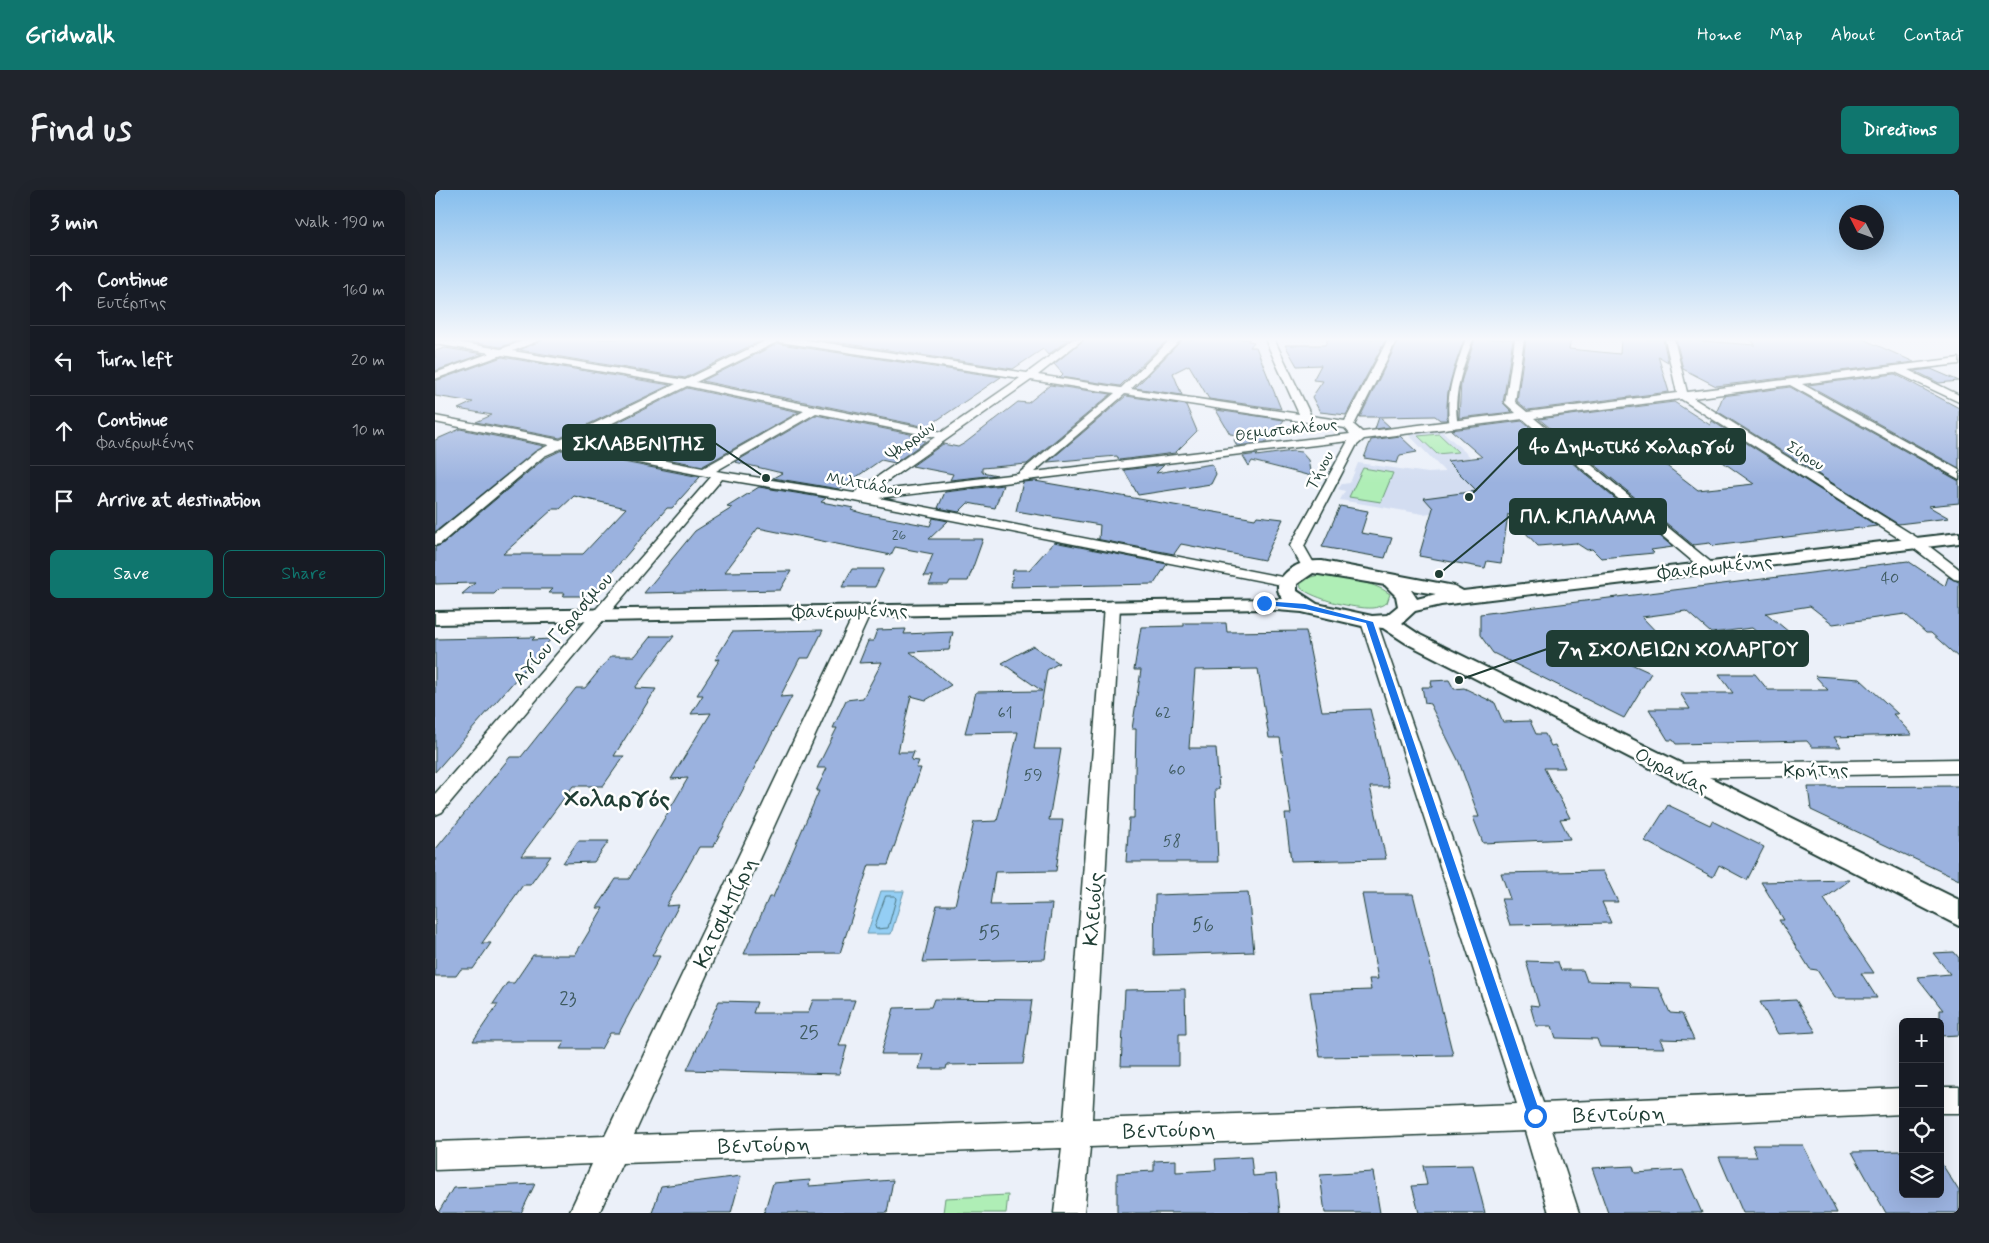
<!DOCTYPE html>
<html lang="en">
<head>
<meta charset="utf-8">
<style>
  :root { --surface:#171b24; --page:#20242c; --text:#f1f3f6; --muted:#9ea1a6; --line:#363941; --accent:#0f766e }
  body { margin:0; font-family:Mynerve,sans-serif; background:var(--page); color:var(--text) }
  .controls { position:absolute; right:15px; bottom:15px; display:grid; overflow:hidden; border-radius:8px; box-shadow:0 5px 20px #0002 }
  .controls button { width:45px; height:45px; display:grid; place-items:center; padding:0; border:0; border-bottom:1px solid var(--line); background:var(--surface); color:var(--text); font:25px sans-serif }
  .compass { position:absolute; left:1404px; top:15px; width:45px; height:45px; border-radius:50%; background:var(--surface); box-shadow:0 5px 20px #0002; rotate:312deg }
  .stop { position:absolute; width:15px; height:15px; margin:-11px; border:4px solid #1a73e8; border-radius:50%; background:#fff }
  .stop.end { background:#1a73e8; border-color:#fff; box-shadow:0 1px 5px #0008 }
  .list { margin:0; padding:0; list-style:none }
  h2 { display:flex; justify-content:space-between; align-items:center; height:65px; margin:0; padding:0 20px; font-size:21px }
  h2 small { font-size:16px; font-weight:400; color:var(--muted) }
  .list li { display:grid; grid-template-columns:32px 1fr auto; gap:15px; align-items:center; box-sizing:border-box; height:70px; padding:0 20px; border-top:1px solid var(--line) }
  .list b { display:block; font-size:19px; white-space:nowrap }
  .list p { margin:0; font-size:16px; white-space:nowrap; color:var(--muted) }
  .list em { font-size:16px; font-style:normal; color:var(--muted) }
  .actions { display:flex; gap:10px; padding:15px 20px }
  .actions a { flex:1; padding:11px 0; border:1px solid var(--accent); border-radius:8px; text-align:center; font-size:18px; color:var(--accent) }
  .actions .main { background:var(--accent); color:#fff }
  .icon { flex:none; width:28px; height:28px; fill:none; stroke:currentColor; stroke-width:2; stroke-linecap:round; stroke-linejoin:round }
  .map { position:relative; flex:none; width:1524px; height:1023px; overflow:hidden; border-radius:8px }
  header { display:flex; align-items:center; gap:30px; box-sizing:border-box; height:70px; padding:0 25px; background:var(--accent); color:#fff }
  header strong { font-size:24px }
  nav { display:flex; gap:28px; margin-inline-start:auto; font-size:18px }
  .intro { display:flex; align-items:center; justify-content:space-between; box-sizing:border-box; height:120px; padding:0 30px }
  h1 { margin:0; font-size:35px }
  .button { padding:12px 22px; border-radius:8px; background:var(--accent); color:#fff; font-size:18px; font-weight:700 }
  main { display:flex; gap:30px; padding:0 30px }
  aside { flex:1; background:var(--surface); border-radius:8px; box-shadow:0 5px 20px #0002 }
  .map>svg:first-child { display:block }
  .built { fill:#d3ddf1 }
  .green { fill:#afeeb6; stroke:#679675 }
  .water { fill:#94cef4; stroke:#6594a7 }
  .lines { fill:none; stroke-linecap:round; stroke-linejoin:round }
  .shore { stroke:#4e7781; stroke-width:1 }
  .building { fill:#9bb2df; stroke:#1f3d34; fill-rule:evenodd }
  .pedestrian-casing { stroke:#1f3d34; stroke-width:4 }
  .minor-casing { stroke:#1f3d34; stroke-width:3 }
  .tertiary-casing { stroke:#1f3d34; stroke-width:4 }
  .pedestrian { fill:#fff; fill-rule:evenodd }
  .minor { fill:#fff; fill-rule:evenodd }
  .tertiary { fill:#fff; fill-rule:evenodd }
  .route { fill:#1a73e8 }
  .labels { text-anchor:middle; stroke-width:5; stroke-linejoin:round; paint-order:stroke }
  .far-number-label { font-size:14px; fill:#3e5a5f }
  .far-street-label { font-size:16px; fill:#1f3d34; stroke:#fff }
  .number-label { font-size:16px; fill:#3e5a5f }
  .street-label { font-size:19px; fill:#1f3d34; stroke:#fff }
  .near-number-label { font-size:19px; fill:#3e5a5f }
  .near-street-label { font-size:22px; fill:#1f3d34; stroke:#fff }
  .district-label { font-size:24px; font-weight:bold; fill:#1f3d34; stroke:#fff }
  .leader { fill:none; stroke:#1f3d34; stroke-width:2 }
  .callout-dot { fill:#1f3d34; stroke:#fff; stroke-width:2 }
  .callout { fill:#1f3d34; stroke:#1f3d34; stroke-width:2 }
  .callout-label { font-size:20px; text-anchor:middle; font-weight:bold; fill:#fff }
</style>
</head>
<body>
<header>
<strong>Gridwalk</strong>
<nav><a>Home</a><a>Map</a><a>About</a><a>Contact</a></nav>
</header>
<div class="intro"><h1>Find us</h1><a class="button">Directions</a></div>
<main>
<aside>
<h2>3 min<small>Walk · 190 m</small></h2>
<ul class="list">
<li><svg class="icon" aria-label="ahead" viewBox="0 0 24 24"><path d="M12 20V5M6 11l6-6 6 6"/></svg><div><b>Continue</b><p>Ευτέρπης</p></div><em>160 m</em></li>
<li><svg class="icon" aria-label="left" viewBox="0 0 24 24"><path d="M17 20v-9H6M10 6l-5 5 5 5"/></svg><div><b>Turn left</b></div><em>20 m</em></li>
<li><svg class="icon" aria-label="ahead" viewBox="0 0 24 24"><path d="M12 20V5M6 11l6-6 6 6"/></svg><div><b>Continue</b><p>Φανερωμένης</p></div><em>10 m</em></li>
<li><svg class="icon" aria-label="arrive" viewBox="0 0 24 24"><path d="M6 21V4h12l-3 4 3 4H6"/></svg><div><b>Arrive at destination</b></div></li>
</ul>
<div class="actions"><a class="main">Save</a><a>Share</a></div>
</aside>
<div class="map">
<svg width="1524" height="1023" viewBox="0 0 1524 1023">
  <rect width="100%" height="100%" fill="#ebf0f9"/>
  <filter id="ink" filterUnits="userSpaceOnUse"><feTurbulence type="fractalNoise" baseFrequency=".02" numOctaves="2"/><feDisplacementMap in="SourceGraphic" scale="10" xChannelSelector="R" yChannelSelector="G"/><feConvolveMatrix kernelMatrix="1 2 1 2 8 2 1 2 1" color-interpolation-filters="sRGB"/></filter>
  <g filter="url(#ink)">
    <path class="built" d="M1005 239 1084 312 988 324 905 310 910 301 903 299 907 294 915 293 923 273 993 283 1010 282 973 244Z"/>
    <path class="green" d="M1004 244 1023 262 1002 264 983 246Z
      M928 278 958 283 946 312 914 307Z
      M884 385C906 389 937 390 955 404L952 413C947 415 942 418 937 418 920 419 879 409 866 398L865 393 872 388Z
      M573 1005 571 1023H508L510 1008Z"/>
    <path class="water" d="M446 701H469L456 744H432Z"/>
    <g class="lines">
      <path class="shore" d="M451 706H460L461 709 453 738 441 739 440 736Z"/>
    </g>
    <path class="building" d="M34 149H87L66 157 28 151Z
      M109 149H329L250 188 85 160Z
      M380 149H634L613 165 608 159 578 179Z
      M650 149H733L685 196 625 187 628 184 619 174Z
      M748 149H815L813 151 819 152 815 157H821L846 219 774 209 754 175 738 183 747 205 700 198Z
      M893 149H951L911 225 885 222 877 207 888 191 878 190 886 175 862 176 850 155H890Z
      M964 149H1029L1013 202 1012 230H1005L1000 226 944 227 955 237 940 239 944 227H925Z
      M1040 149H1078L1068 213 1077 222 1024 228 1026 192Z
      M1091 149H1136L1134 159 1185 164 1186 149H1228L1233 172 1223 166 1234 202 1093 220 1082 211Z
      M1241 149 1320 155 1316 149H1428L1479 172 1281 196 1248 179Z
      M344 153 345 154 566 187 492 237 267 191Z
      M10 158 48 164 0 181V161Z
      M67 167 235 195 125 248 41 232 57 225 23 219 38 212 0 206V191Z
      M1496 179 1524 191 1504 193 1480 181Z
      M1460 184 1524 218V278L1373 195Z
      M615 195 676 204 592 274 547 278V282L562 285 515 290 518 284 477 276 508 254 523 257 530 253 583 212 593 213Z
      M1355 197 1524 291V313L1493 316 1514 328 1463 334 1282 221 1288 206Z
      M252 198 364 222 268 276 143 252Z
      M691 206 751 215 762 241 740 263 684 270 682 266 613 272Z
      M1239 212 1275 235 1277 231 1442 336 1278 356 1275 353 1258 355 1104 229ZM1268 258 1319 294 1263 300 1216 264Z
      M781 220 849 230 832 252 802 256 799 250 803 245 795 244Z
      M381 225 480 245 475 248 491 251 460 273 446 270 404 299 338 288 347 283 300 272Z
      M1087 231 1238 357 1216 360 1219 363 1166 368 1157 359 1152 360 1141 353 1103 356 1073 324 1066 373 1052 371 1050 378 984 366 998 318 989 308 1042 301 1012 271 1047 267 1016 240Z
      M25 239 109 256 0 342V250Z
      M965 246 982 262 965 265 962 273 929 268 936 250Z
      M127 260 265 287 237 318H232L160 402H154L151 406H128L130 403H114L118 399H64L59 404H27L40 393 0 394V357L6 355 110 268ZM139 306 191 318 148 364H68L118 319H125Z
      M858 261 866 262 873 270 876 286 817 271 814 276 808 266 823 264 821 266Z
      M777 274 781 284 776 294 703 305 689 280 729 275 721 283Z
      M600 291 820 329 822 326 848 329 829 370 746 354 739 364 661 349H664L665 335 581 321 588 292Z
      M568 295 560 318 533 313 524 322 503 318 510 302Z
      M324 297 391 308 386 312 419 318 416 320 430 324 495 336 498 328 513 331 494 349H548L533 391H515L513 395H494L498 386H489L498 364 460 357 456 365 323 338 290 382 356 381 345 400 209 403 260 341 297 318 292 317Z
      M905 316 933 321 926 343 957 348 950 368 887 357Z
      M619 352 732 374 719 394 576 397 578 380H594Z
      M1473 371 1510 396 1513 387 1524 392V468L1496 443H1491L1470 424 1398 434 1375 416 1331 423 1360 447 1333 451 1317 438 1276 443 1251 421 1207 427 1229 450 1161 458 1216 483 1189 528 1058 463 1045 445V424Z
      M417 379H449L440 397H407Z
      M749 433H791L792 442 871 441 887 521 935 519 954 597H935L951 669 856 671 850 624H856L845 548H834L823 479 760 480 754 558H781L784 599H780L783 672H691L694 628H699L701 539H697L706 480H699L706 437 749 436Z
      M471 439 469 444 518 442 514 460 475 462 516 495 491 510 476 506 463 562H479L476 570 484 571 481 578H486L453 675H434L405 763 309 764 334 707H338L384 601H381L392 578H382L402 538H398L411 510 428 508 447 472 424 473 433 451H438L442 440Z
      M388 440 374 468H365L345 507 357 506 278 657H264L231 716 244 715 217 766H225L184 843H175L166 859H125L130 851H38L63 814H58L72 793H79L98 765H140L168 718H162L181 689H194L253 588 236 589 276 523 256 524 268 505H262L285 469 280 470 297 442Z
      M216 446H239L200 498 221 499 179 566H189L168 596H138L86 666H116L95 695H88L47 753H56L38 779H26L21 786H0V660L75 567H86L141 498H150L176 466H200Z
      M100 447 97 450 116 449 0 582V449Z
      M598 456 624 473 612 480 599 559H626L614 630H628L621 681 560 682 555 715 617 714 610 769 488 772 502 715H520L539 632 562 631 583 542 530 543 541 502 607 501 567 473Z
      M1284 484H1320L1333 500H1393L1380 486 1425 489 1463 524H1458L1477 545 1399 547 1406 557H1377L1372 551 1241 554 1238 550H1233L1214 519H1255L1245 503H1298Z
      M1014 490 1019 499 1029 498 1060 513 1068 532 1095 531 1101 544H1110L1116 556 1120 555 1130 578H1109L1135 628 1125 629 1135 649 1048 653 1038 627H1044L1024 572 995 514 990 513 987 497H997L996 491Z
      M1524 596V690L1376 620 1373 597Z
      M1233 615 1275 635 1277 631 1329 657 1312 690 1284 675 1278 687 1210 651Z
      M143 651H174L159 672 128 673Z
      M1168 681 1183 712H1167L1176 733 1075 735 1066 709H1075L1066 683Z
      M1415 690 1389 709 1439 783H1426L1442 808H1400L1382 780 1375 779 1344 730H1349L1326 692Z
      M813 702 819 762 719 765 720 705Z
      M927 704H978L1018 865 885 867 875 802 936 800 934 789H943Z
      M1519 762 1524 768V845L1505 846V820H1508L1482 787 1515 784 1498 763Z
      M1091 771 1123 772 1126 780H1148L1152 791 1194 792 1196 797 1224 798 1235 823 1247 824 1259 850 1225 849 1229 858 1165 857 1162 849 1121 848 1117 836H1101L1095 815 1104 816Z
      M750 799 751 844H744V876H686L690 800Z
      M499 809 597 810 588 874 512 875 511 879H484L488 864H446L459 818 496 817Z
      M378 810H420L404 856H412L404 884 252 880 284 811 322 812 318 823H373Z
      M1361 810 1381 842 1343 844 1325 812Z
      M1317 955H1368L1402 1023H1308L1284 967H1322Z
      M1468 961V1004H1505V971L1524 1001V1023H1451L1417 962Z
      M816 967 818 986 841 984 845 1023H682V983L719 981V971L741 970V982L781 980 780 969Z
      M1038 975 1050 1023H984L977 996 992 995 988 976Z
      M1198 976 1200 983 1248 980 1267 1023H1173L1157 978Z
      M938 982 945 1023H890L885 985Z
      M306 986 296 1023H217L226 996Z
      M375 990 374 996 458 990 452 1023H329L338 993Z
      M100 994 86 1023H3L18 998Z"/>
    <g class="lines">
      <defs>
        <path id="pedestrian" d="M1031 149H1038C1028 177 1017 205 1023 235L1019 238 1015 235C1009 205 1021 177 1031 149Z"/>
        <path id="minor" d="M0 149 66 159 93 149H107L78 161 250 190 334 149H365L592 183 638 149H648L603 185 686 198 736 149H746L696 199 864 224 830 149H839L876 226 910 231 953 149H962L919 235 927 242 1081 223 1070 213 1080 149H1089L1080 212 1092 222 1242 203 1230 149H1239L1252 202 1524 168V174L1473 180 1524 205V212L1460 182 1367 194 1524 280V289L1355 195 1258 208 1486 350 1524 379V390L1519 389 1476 356 1246 209 1099 228 1278 374 1280 377 1273 381 1268 380 1088 229 929 249 921 256 869 356 881 377 874 381 869 380 855 356 913 251 444 308 857 389 859 392 857 395 852 396 420 311 287 289 7 622 0 625V604L276 287 127 258 109 266 5 354 0 355V344L101 262 114 255 0 232V226L125 250 241 194 67 165 0 189V183L55 163 0 154ZM344 151 345 152 585 188 507 242 261 192ZM596 190 680 203 583 284 438 301ZM252 196 369 221 268 278 137 253ZM690 204 910 238 915 244 599 282ZM381 223 500 247 419 303 281 281Z
          M677 411 685 416 657 929 1082 914 926 432 934 427 942 432 1108 913 1468 898V924L1117 940 1144 1023H1114L1090 941 655 957 649 1023H619L627 958 187 973 164 1023H134L157 974 0 980V952L170 946 421 420 429 415 437 420 199 945 629 930 669 416Z
          M1524 569V583L1238 588 1231 586 1228 581 1231 576 1238 574Z
          M1505 897H1524V923H1505Z"/>
        <path id="tertiary" d="M1524 343V353L1006 415 980 421 967 433 985 445 1524 710V736L971 453 948 438 927 436 867 422 829 419 0 434V422L848 409C833 393 855 376 871 372 876 371 882 371 887 371L1019 396 1028 401ZM878 383 950 395 961 406 963 416 952 425 937 426 882 414 862 401V394ZM976 400 1001 404 982 409Z"/>
      </defs>
      <use href="#pedestrian" class="pedestrian-casing"/>
      <use href="#minor" class="minor-casing"/>
      <use href="#tertiary" class="tertiary-casing"/>
      <use href="#pedestrian" class="pedestrian"/>
      <use href="#minor" class="minor"/>
      <use href="#tertiary" class="tertiary"/>
    </g>
  </g>
  <linearGradient id="sky" x2="0" y2="1"><stop stop-color="#86beed"/><stop offset="0.51" stop-color="#f6f8fc"/><stop offset="1" stop-color="#f6f8fc" stop-opacity="0"/></linearGradient>
  <rect width="1524" height="293" fill="url(#sky)"/>
  <path class="route" d="M827 411 870 414 938 432 1106 926 1104 931 1100 933 1095 931 1093 926 931 433 870 419 829 415Z"/>
  <g class="labels">
    <g class="far-number-label">
      <text x="464" y="349">26</text>
    </g>
    <g class="far-street-label">
      <text transform="translate(851 239) rotate(-7)" y="6">Θεμιστοκλέους</text>
      <text transform="translate(475 250) rotate(-35)" y="6">Ψαρρών</text>
      <text transform="translate(1371 265) rotate(32)" y="6">Σύρου</text>
      <text transform="translate(884 280) rotate(-62)" y="6">Τήνου</text>
      <text transform="translate(429 293) rotate(10)" y="6">Μιλτιάδου</text>
    </g>
    <g class="number-label">
      <text x="1455" y="393">40</text>
      <text x="570" y="528">61</text>
      <text x="728" y="528">62</text>
      <text x="742" y="585">60</text>
      <text x="598" y="590">59</text>
      <text x="737" y="656">58</text>
    </g>
    <g class="street-label">
      <text transform="translate(1280 376) rotate(-6)" y="7">Φανερωμένης</text>
      <text transform="translate(415 420) rotate(-1)" y="7">Φανερωμένης</text>
      <text transform="translate(127 438) rotate(-49)" y="7">Αγίου Γερασίμου</text>
      <text transform="translate(1381 579) rotate(-1)" y="7">Κρήτης</text>
      <text transform="translate(1237 580) rotate(27)" y="7">Ουρανίας</text>
    </g>
    <g class="near-number-label">
      <text x="768" y="741">56</text>
      <text x="554" y="749">55</text>
      <text x="133" y="815">23</text>
      <text x="374" y="849">25</text>
    </g>
    <g class="near-street-label">
      <text transform="translate(657 719) rotate(-86)" y="8">Κλειούς</text>
      <text transform="translate(289 722) rotate(-65)" y="8">Κατσιμπίρη</text>
      <text transform="translate(1184 923) rotate(-2)" y="8">Βεντούρη</text>
      <text transform="translate(734 939) rotate(-2)" y="8">Βεντούρη</text>
      <text transform="translate(329 954) rotate(-2)" y="8">Βεντούρη</text>
    </g>
    <g class="district-label">
      <text x="182" y="616">Χολαργός</text>
    </g>
  </g>
  <path class="leader" d="M331 288L280 253M1034 307L1084 256M1004 384L1075 326M1024 490L1112 459"/>
  <g class="callout-dot">
    <circle cx="331" cy="288" r="5"/>
    <circle cx="1034" cy="307" r="5"/>
    <circle cx="1004" cy="384" r="5"/>
    <circle cx="1024" cy="490" r="5"/>
  </g>
  <g class="callout">
    <rect x="128" y="235" width="152" height="35" rx="5"/>
    <rect x="1084" y="239" width="226" height="35" rx="5"/>
    <rect x="1075" y="309" width="156" height="35" rx="5"/>
    <rect x="1112" y="441" width="261" height="35" rx="5"/>
  </g>
  <g class="callout-label">
    <text x="204" y="260">ΣΚΛΑΒΕΝΙΤΗΣ</text>
    <text x="1197" y="263">4ο Δημοτικό Χολαργού</text>
    <text x="1153" y="333">ΠΛ. Κ.ΠΑΛΑΜΑ</text>
    <text x="1243" y="466">7η ΣΧΟΛΕΙΩΝ ΧΟΛΑΡΓΟΥ</text>
  </g>
</svg>
<div class="controls">
<button>+</button>
<button>−</button>
<button><svg class="icon" aria-label="locate" viewBox="0 0 24 24"><circle cx="12" cy="12" r="6"/><path d="M12 2v4M12 18v4M2 12h4M18 12h4"/></svg></button>
<button><svg class="icon" aria-label="layers" viewBox="0 0 24 24"><path d="M12 4l9 5-9 5-9-5zM3 14l9 5 9-5"/></svg></button>
</div>
<svg class="compass" viewBox="-18 -18 36 36"><path d="M0-13l5 13h-10z" fill="#e53935"/><path d="M0 13l5-13h-10z" fill="#9ea1a6"/></svg>
<div class="stop" style="left:1100px;top:926px"></div>
<div class="stop end" style="left:829px;top:413px"></div>
</div>
</main>
</body>
</html>
